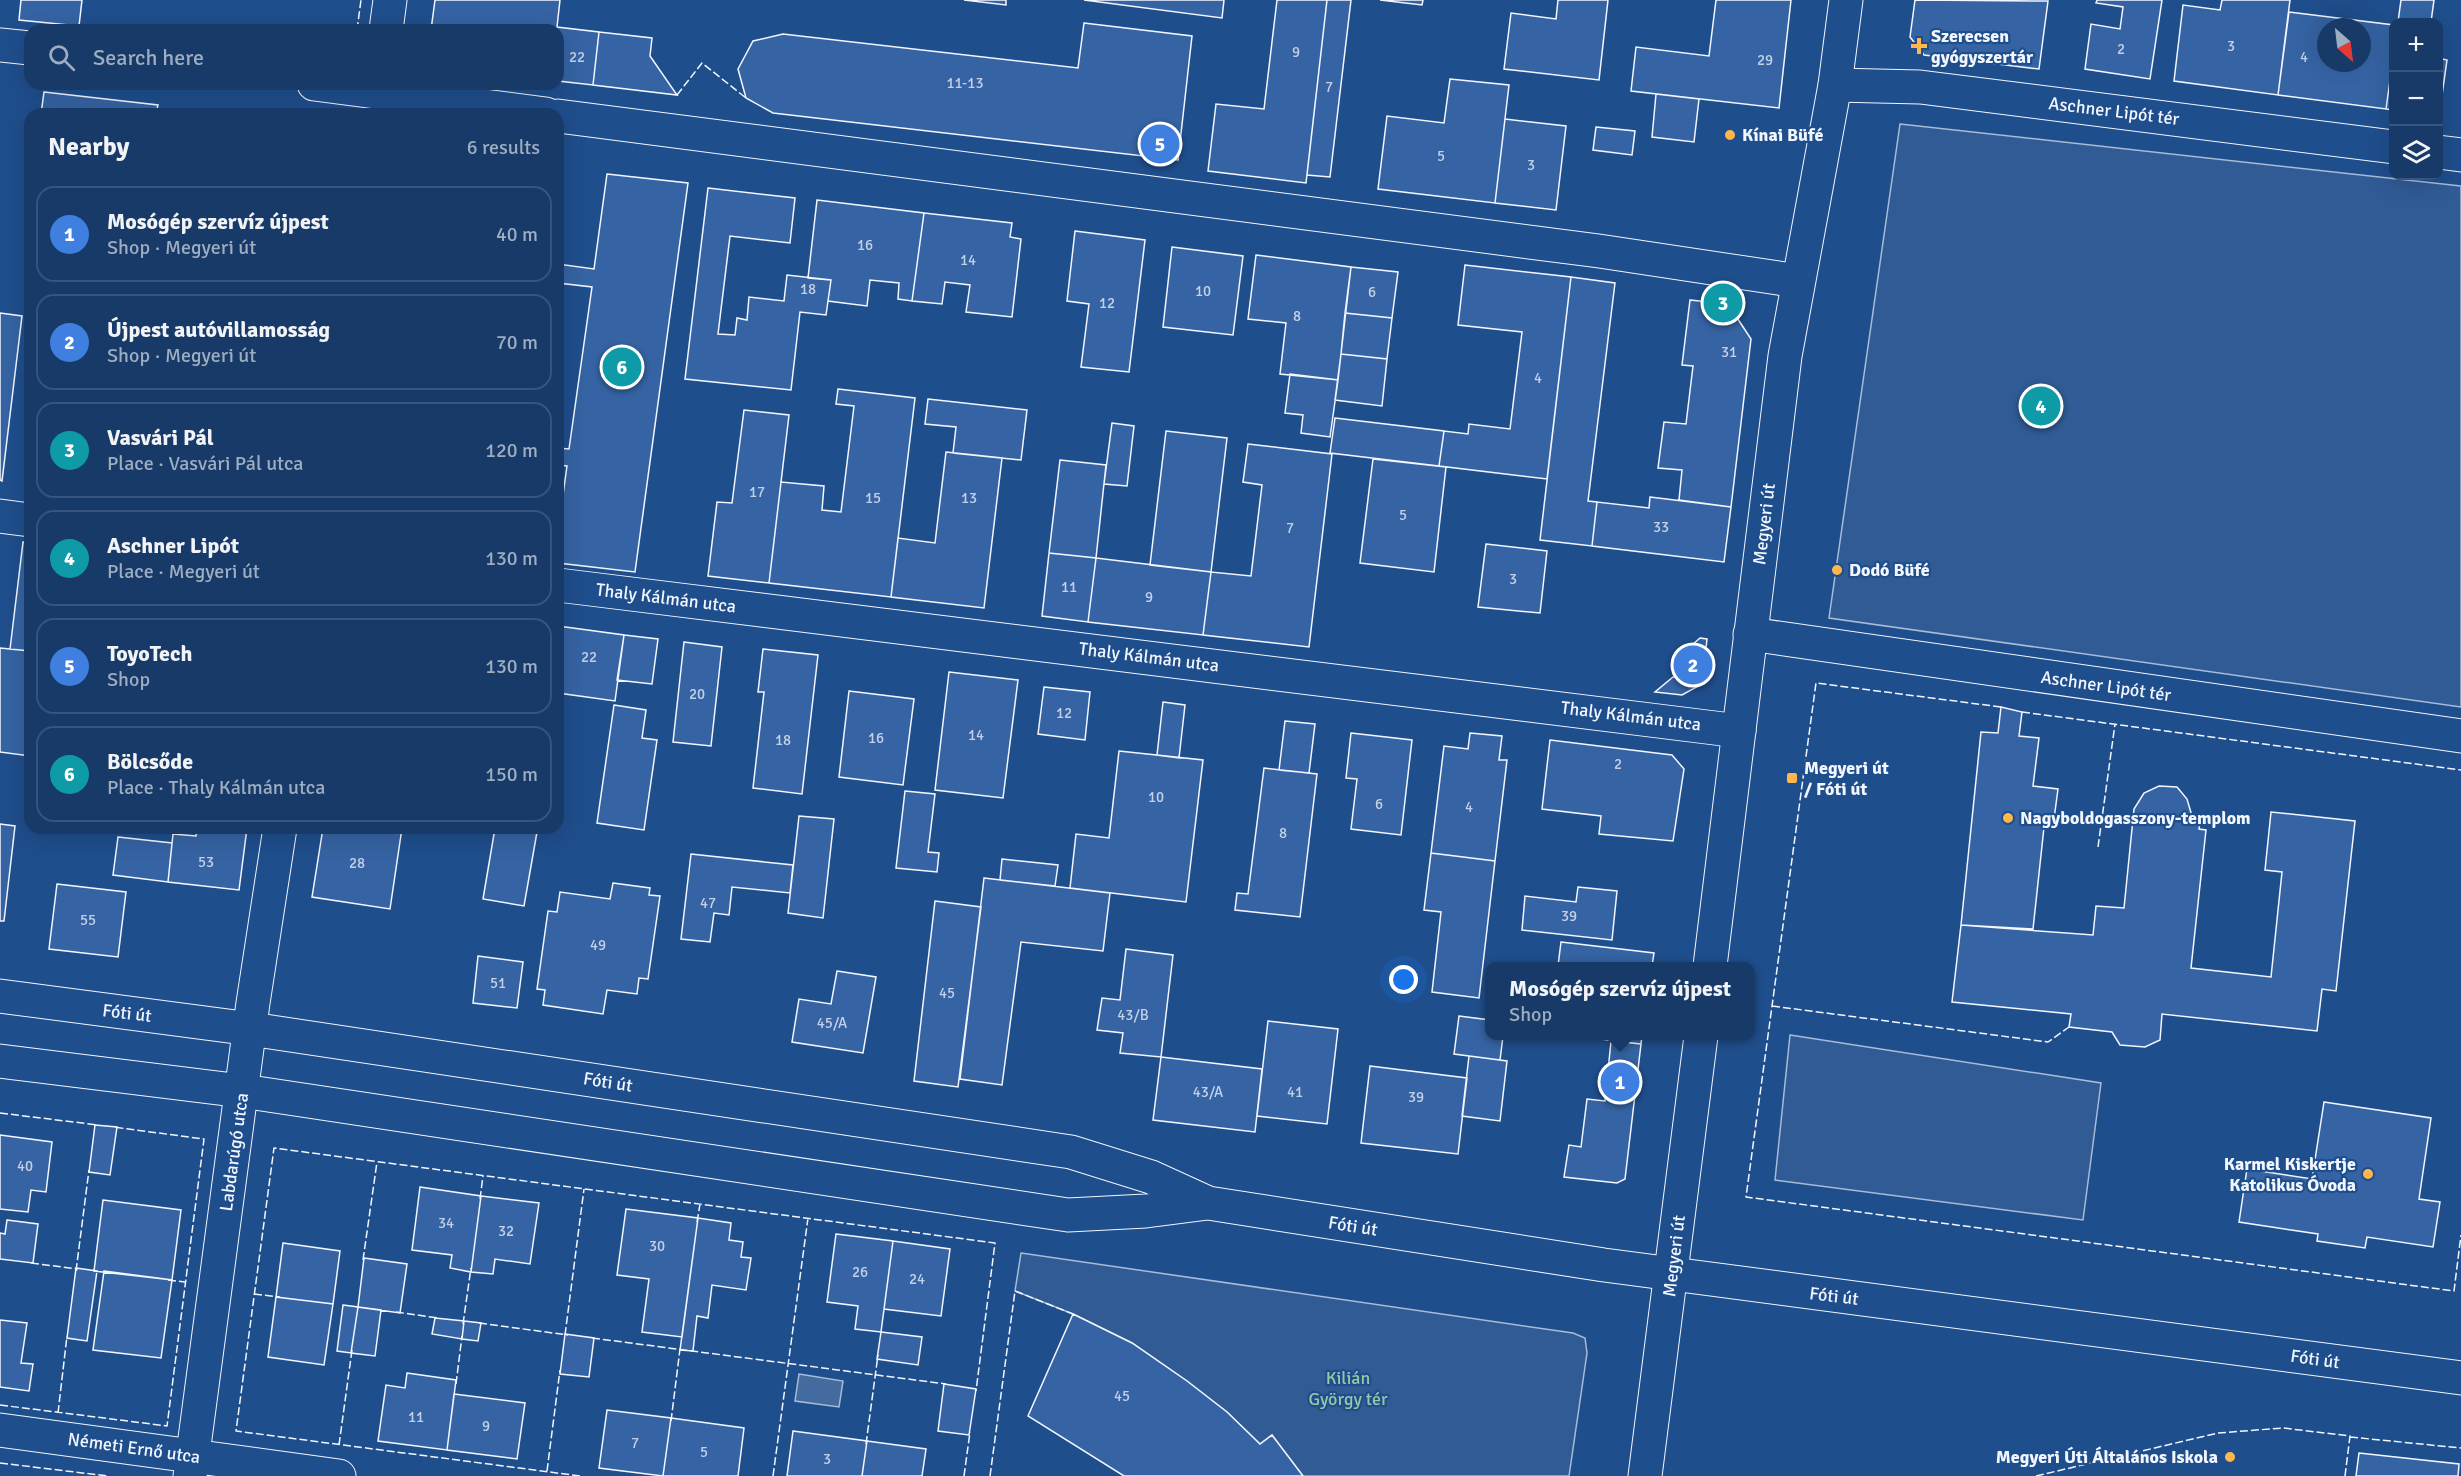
<!DOCTYPE html>
<html lang="en">
<head>
<meta charset="utf-8">
<style>
  :root { --surface:#173a69; --page:#20416f; --text:#f1f3f6; --muted:#9eadc0; --line:#36547d; --accent:#8bbbb9 }
  body { margin:0; font-family:Signika,sans-serif; background:var(--page); color:var(--text) }
  .controls { position:absolute; right:18px; top:18px; display:grid; overflow:hidden; border-radius:12px; box-shadow:0 6px 24px #0002 }
  .controls button { width:54px; height:54px; display:grid; place-items:center; padding:0; border:0; border-bottom:2px solid var(--line); background:var(--surface); color:var(--text); font:30px sans-serif }
  .compass { position:absolute; left:2317px; top:18px; width:54px; height:54px; border-radius:50%; background:var(--surface); box-shadow:0 6px 24px #0002; rotate:152deg }
  .you { position:absolute; left:1404px; top:980px; width:21px; height:21px; margin:-15px; border:4px solid #fff; border-radius:50%; background:#1a73e8; box-shadow:0 0 0 9px #1a73e833 }
  .badge { display:grid; place-items:center; width:39px; height:39px; border-radius:50%; background:var(--accent); color:#fff; font-size:20px; font-weight:700 }
  .pin { position:absolute; translate:-50% -50%; border:3px solid #fff; box-shadow:0 2px 6px #0006 }
  .popup { position:absolute; left:1485px; top:962px; width:270px; height:78px; box-sizing:border-box; display:grid; place-content:center; border-radius:12px; background:var(--surface); filter:drop-shadow(0 2px 4px #0005); font-size:20px; white-space:nowrap; color:var(--muted) }
  .popup b { font-size:22px; color:var(--text) }
  .popup::after { content:''; position:absolute; left:50%; top:100%; margin-left:-12px; border:12px solid transparent; border-top-color:var(--surface) }
  .list { margin:0; padding:0; list-style:none }
  h2 { display:flex; justify-content:space-between; align-items:center; height:78px; margin:0; padding:0 24px; font-size:26px }
  h2 small { font-size:20px; font-weight:400; color:var(--muted) }
  .list li { display:grid; grid-template-columns:39px 1fr auto; gap:18px; align-items:center; box-sizing:border-box; height:96px; margin:0 12px 12px; padding:0 12px; border:2px solid var(--line); border-radius:18px }
  .list b { display:block; font-size:22px; white-space:nowrap }
  .list p { margin:0; font-size:20px; white-space:nowrap; color:var(--muted) }
  .list em { font-size:20px; font-style:normal; color:var(--muted) }
  .icon { flex:none; width:33px; height:33px; fill:none; stroke:currentColor; stroke-width:2; stroke-linecap:round; stroke-linejoin:round }
  .map { position:relative; flex:none; width:2461px; height:1476px; overflow:hidden }
  .search { position:absolute; background:var(--surface); box-shadow:0 6px 24px #0002; left:24px; top:24px; width:540px; height:66px; display:flex; align-items:center; gap:15px; box-sizing:border-box; padding:0 21px; border-radius:18px; color:var(--muted); font-size:22px }
  .panel { position:absolute; background:var(--surface); box-shadow:0 6px 24px #0002; left:24px; top:108px; width:540px; height:726px; border-radius:18px }
  .map>svg:first-child { display:block }
  .built { fill:#305b95; stroke:#a8bbd7; stroke-width:1.5 }
  .water { fill:#446ba0; stroke:#a8bbd7; stroke-width:1.5 }
  .building { fill:#3563a3; stroke:#f2f6ff; stroke-width:1.5; fill-rule:evenodd }
  .lines { fill:none; stroke-linecap:round; stroke-linejoin:round }
  .minor-casing { stroke:#f2f6ff; stroke-width:35 }
  .major-casing { stroke:#f2f6ff; stroke-width:35 }
  .minor { stroke:#1f4e8c; stroke-width:33 }
  .major { stroke:#1f4e8c; stroke-width:33 }
  .fence { stroke:#f2f6ff; stroke-width:1.5; stroke-dasharray:8 3; stroke-linecap:butt }
  .poi-dot { fill:#ffb74d; stroke:#1f4e8c; stroke-width:2 }
  .labels { text-anchor:middle; stroke-width:4.5; stroke-linejoin:round; paint-order:stroke }
  .number-label { font-size:15px; fill:#c3d1e8 }
  .poi-label { font-size:18px; font-weight:bold; fill:#f2f6ff; stroke:#1f4e8c; text-anchor:start }
  .street-label { font-size:18px; fill:#f2f6ff; stroke:#1f4e8c }
  .park-label { font-size:18px; fill:#97c8a6; stroke:#1f4e8c }
</style>
</head>
<body>
<div class="map">
<svg width="2461" height="1476" viewBox="0 0 2461 1476">
  <rect width="100%" height="100%" fill="#1f4e8c"/>
  <path class="built" d="M1900 124 2461 186V707L1829 618Z
    M1790 1035 2101 1083 2083 1220 1775 1180Z
    M1021 1253 1573 1333 1585 1338 1587 1353 1569 1476H1303L1272 1435 1260 1444 1227 1412 1187 1381 1132 1343 1073 1314 1015 1291Z"/>
  <path class="water" d="M799 1374 843 1381 839 1407 795 1401Z"/>
  <path class="building" d="M21 0H82L79 26 19 20Z
    M435 0H560L557 27 599 32 593 85 558 81V30H431Z
    M964 0H1006V5Z
    M1084 0H1224L1222 18Z
    M1277 0H1327L1306 183 1208 171 1216 104 1264 109Z
    M1327 0H1351L1330 177 1307 175Z
    M1380 0H1423L1422 5Z
    M1558 0H1608L1599 80 1504 69 1511 13 1556 19Z
    M1716 0H1791L1779 108 1631 91 1636 47 1709 56Z
    M1915 0 2048 1 2039 69 1924 55 1910 37Z
    M2097 0H2162L2150 79 2085 69 2091 24 2120 29 2123 7 2096 3Z
    M2222 0H2290L2278 95 2174 81 2183 5 2220 10Z
    M2401 0H2434L2431 22H2398Z
    M2289 12 2394 25V52L2386 109 2278 95ZM2326 27H2362V63H2326Z
    M1084 23 1192 36 1178 160 773 113 746 98 738 69 753 41 783 34 1078 68Z
    M599 32 652 38 650 56 677 95 593 85Z
    M2394 52V110L2386 109Z
    M2438 58 2447 60 2439 116H2438Z
    M1450 79 1509 85 1495 203 1378 189 1387 116 1444 123Z
    M44 92 158 105 156 114H41Z
    M1656 94 1699 99 1694 142 1652 137Z
    M1505 119 1566 126 1556 210 1495 203Z
    M1596 127 1635 131 1632 155 1593 150Z
    M607 174 688 183 635 572 558 563V531L567 466 558 465V448L569 449 592 287 558 283V264L594 269Z
    M708 188 795 198 790 243 730 236 718 334 735 335 737 318 747 320 749 297 784 301 787 275 831 280 826 315 800 312 791 390 685 379Z
    M817 200 924 213 912 301 898 299 899 283 870 280 867 306 828 301 831 280 808 278Z
    M924 213 1012 223 1010 237 1021 239 1012 317 966 312 970 285 945 282 942 304 912 301Z
    M1075 231 1145 240 1129 372 1081 367 1089 304 1067 301Z
    M1172 247 1243 256 1233 335 1163 327Z
    M1256 255 1351 267 1338 380 1280 374 1286 323 1248 319Z
    M1465 265 1571 277 1547 479 1439 466 1444 431 1468 434 1469 424 1510 429 1522 332 1458 325Z
    M1351 267 1398 272 1392 318 1345 313Z
    M1571 277 1615 283 1588 501 1597 502 1592 546 1540 540Z
    M1690 300 1728 304 1751 339 1731 507 1679 500 1682 470 1658 468 1664 422 1686 424 1693 366 1682 365Z
    M0 313 22 316 2 481 0 480Z
    M1345 313 1392 318 1387 359 1341 354Z
    M1341 354 1387 359 1382 406 1335 400Z
    M1290 374 1338 380 1330 437 1301 433 1303 415 1285 413Z
    M838 389 915 398 891 597 769 583 781 482 824 486 822 510 841 512 854 406 836 404Z
    M928 399 1027 410 1021 460 953 453 956 427 925 424Z
    M744 410 789 415 769 583 708 576 717 502 732 503Z
    M1335 418 1444 431 1439 466 1330 453Z
    M1112 423 1134 426 1127 486 1104 484Z
    M1166 431 1227 438 1211 572 1150 565Z
    M1248 444 1332 454 1309 647 1203 635 1211 572 1251 576 1262 485 1243 482Z
    M946 452 1002 458 984 608 891 597 898 538 935 543Z
    M1373 459 1446 467 1434 572 1360 563Z
    M1060 460 1106 465 1096 558 1049 553Z
    M1650 497 1731 507 1724 562 1592 546 1597 502 1649 508Z
    M23 542 30 543V651L10 649Z
    M1486 544 1547 551 1540 613 1478 607Z
    M1049 553 1096 558 1088 622 1042 616Z
    M1096 558 1211 572 1203 635 1088 622Z
    M558 626 624 635 615 701 558 693Z
    M624 635 658 639 652 684 617 680Z
    M1700 638 1707 639 1702 684 1682 695 1655 692 1673 677 1681 678 1684 652Z
    M684 642 722 647 711 746 673 742Z
    M0 648 30 651V756L0 752Z
    M763 649 818 655 802 794 753 788 764 692H758Z
    M949 672 1018 680 1003 798 935 790Z
    M1044 687 1090 692 1085 740 1038 734Z
    M849 691 914 699 903 785 839 777Z
    M1163 702 1185 705 1179 758 1157 755Z
    M614 705 646 710 642 738 657 740 644 830 597 823Z
    M2001 707 2022 712 2019 736 2039 738 2033 786 2058 789 2054 819 2045 818 2033 929 1961 925 1981 732 1998 733Z
    M1285 721 1315 724 1309 773 1279 770Z
    M1351 733 1412 740 1401 835 1351 829 1357 779 1346 778Z
    M1470 733 1502 736 1499 760H1507L1495 861 1431 853 1444 746 1468 749Z
    M1550 740 1672 755 1684 769 1673 841 1599 834 1601 816 1542 809Z
    M1119 751 1203 760 1186 902 1070 888 1076 834 1109 838Z
    M1264 768 1317 774 1300 917 1235 910 1237 893 1248 894Z
    M2159 786 2177 787 2187 799 2192 816 2201 817 2199 829 2206 830 2191 968 2271 977 2282 872 2265 870 2271 812 2355 821 2336 991 2322 989 2317 1031 2162 1014 2160 1040 2145 1047 2120 1045 2112 1032 2069 1027 2071 1014 1952 1002 1961 925 2093 935 2096 906 2124 908 2134 809 2144 793Z
    M905 791 935 794 928 852 939 853 937 872 896 868Z
    M799 816 834 819 823 918 788 913Z
    M0 824 15 826 4 921H0Z
    M197 828H247L239 890 168 882 173 834 196 836Z
    M323 828H402L390 909 312 897Z
    M495 828H513L537 832 524 906 483 899Z
    M118 837 172 843 168 882 113 875Z
    M1431 853 1495 861 1479 998 1432 992 1441 912 1424 910Z
    M691 854 793 865 790 893 732 887 729 915 714 913 710 942 681 939Z
    M1002 859 1058 865 1055 886 1000 880Z
    M984 878 1110 893 1103 951 1021 942 1002 1085 960 1079Z
    M613 883 650 888 649 895 660 896 648 979 639 978 637 994 607 990 603 1014 543 1005 545 990 537 989 548 911 557 912 560 892 610 899Z
    M57 884 126 892 118 957 49 949Z
    M1578 887 1617 891 1612 940 1522 930 1525 896 1576 902Z
    M935 901 981 907 958 1087 914 1081Z
    M1561 942 1654 953 1652 966H1558Z
    M1126 949 1173 955 1161 1057 1120 1053 1123 1033 1097 1030 1102 998 1120 1000Z
    M478 956 523 962 517 1008 473 1003Z
    M837 971 876 977 863 1053 792 1042 799 999 831 1004Z
    M1459 1016 1490 1020V1036H1503L1500 1060 1454 1054Z
    M1268 1021 1338 1029 1327 1124 1257 1116Z
    M1601 1036H1642L1641 1044 1601 1039Z
    M1611 1041 1641 1044 1625 1179 1617 1183 1564 1177 1569 1145 1581 1147 1587 1099 1605 1101Z
    M1469 1056 1507 1061 1500 1121 1462 1116Z
    M1161 1057 1262 1069 1255 1132 1153 1120Z
    M1370 1066 1467 1078 1458 1154 1361 1143Z
    M2324 1102 2431 1118 2419 1199 2440 1202 2433 1247 2367 1237 2365 1248 2317 1241 2318 1234 2239 1222 2247 1169 2312 1179Z
    M95 1125 117 1127 110 1175 89 1172Z
    M0 1135 52 1142 46 1192 31 1190 28 1212 0 1209Z
    M420 1187 481 1196 471 1272 450 1268 452 1255 412 1250Z
    M481 1196 539 1203 530 1264 495 1259 493 1274 471 1272Z
    M103 1200 181 1210 172 1280 94 1271Z
    M626 1209 698 1218 682 1337 642 1332 649 1279 617 1275Z
    M698 1218 731 1223 729 1240 743 1242 741 1257 751 1258 746 1290 712 1285 708 1318 697 1316 693 1351 680 1350Z
    M7 1220 38 1224 33 1263 0 1259V1233L5 1234Z
    M836 1234 893 1241 881 1332 855 1329 858 1306 827 1302Z
    M893 1241 950 1249 941 1316 884 1309Z
    M283 1243 340 1251 333 1304 276 1297Z
    M364 1258 407 1264 400 1313 358 1307Z
    M76 1268 97 1271 87 1341 67 1338Z
    M104 1271 172 1280 161 1358 93 1350Z
    M276 1297 333 1304 324 1365 268 1357Z
    M343 1305 358 1307 351 1353 337 1351Z
    M358 1307 381 1310 375 1356 351 1353Z
    M1073 1314 1132 1343 1187 1381 1227 1412 1260 1444 1272 1435 1303 1476H1124L1028 1416Z
    M435 1318 464 1321 462 1339 432 1334Z
    M0 1320 27 1323 21 1363 33 1364 29 1391 0 1387Z
    M464 1321 481 1323 478 1341 462 1339Z
    M881 1332 922 1337 918 1365 877 1359Z
    M565 1334 594 1338 589 1377 560 1374Z
    M407 1373 456 1380 447 1450 378 1441 386 1385 405 1388Z
    M944 1384 976 1389 969 1435 938 1431Z
    M454 1394 525 1403 517 1459 447 1450Z
    M607 1410 671 1418 663 1476 599 1468Z
    M671 1418 744 1428 738 1476H663Z
    M793 1431 867 1441 862 1476H787Z
    M867 1441 926 1449 922 1476H862Z
    M2359 1453 2459 1464 2458 1476H2356Z"/>
  <g class="lines">
    <defs>
      <path id="minor" d="M386 30 390 0
        M0 45 30 48
        M314 84 546 114
        M1835 85 1920 87 2394 147
        M558 116 1599 251 1798 281
        M2438 152 2461 155
        M0 516 30 520
        M558 585 1739 731
        M1750 634 2461 736
        M0 996 251 1029 1071 1152 1151 1177 1208 1203 1604 1265 2461 1378
        M0 1061 242 1091 1068 1215 1146 1211 1208 1203
        M0 1430 339 1476
        M190 1476 253 1003 280 828"/>
      <path id="major" d="M1710 966 1785 356 1835 85 1846 0
        M1645 1476 1701 1036"/>
    </defs>
    <use href="#minor" class="minor-casing"/>
    <use href="#major" class="major-casing"/>
    <use href="#minor" class="minor"/>
    <use href="#major" class="major"/>
    <path class="fence" d="M79 26 108 30
      M357 30 361 0
      M677 95 702 63 746 98
      M2001 707 1816 683 1746 1197 2454 1291 2461 1235
      M2022 712 2461 770
      M2098 847 2115 724
      M1772 1006 2048 1042 2069 1027
      M0 1113 98 1125
      M480 1199 483 1176
      M697 1222 700 1204
      M363 1260 377 1162
      M31 1263 78 1269
      M76 1271 89 1170
      M168 1280 185 1282
      M254 1294 280 1297
      M396 1312 438 1318
      M479 1323 568 1335
      M463 1324 471 1268
      M565 1335 584 1189
      M592 1338 946 1384
      M456 1384 462 1336
      M0 1405 167 1426 204 1139 113 1127
      M58 1413 67 1336
      M671 1421 680 1349
      M2350 1437 2461 1448
      M866 1444 878 1355
      M339 1445 352 1350
      M0 1463 108 1476
      M547 1471 560 1370
      M580 1476 236 1431 274 1148 995 1243 976 1391
      M773 1476 808 1218
      M964 1476 970 1432
      M990 1476 1015 1291 1073 1314
      M2036 1476 2218 1433 2283 1428 2350 1436 2345 1476"/>
  </g>
  <g class="poi-dot">
    <path d="M1916 37h6v6h6v6h-6v6h-6v-6h-6v-6h6z"/>
    <circle cx="1730" cy="135" r="6"/>
    <circle cx="1837" cy="570" r="6"/>
    <rect x="1786" y="772" width="12" height="12" rx="3"/>
    <circle cx="2008" cy="818" r="6"/>
    <circle cx="2368" cy="1174" r="6"/>
    <circle cx="2230" cy="1457" r="6"/>
  </g>
  <g class="labels">
    <g class="number-label">
      <text x="2231" y="51">3</text>
      <text x="2121" y="54">2</text>
      <text x="1296" y="57">9</text>
      <text x="577" y="62">22</text>
      <text x="2304" y="62">4</text>
      <text x="1765" y="65">29</text>
      <text x="965" y="88">11-13</text>
      <text x="1329" y="92">7</text>
      <text x="1441" y="161">5</text>
      <text x="1531" y="170">3</text>
      <text x="865" y="250">16</text>
      <text x="968" y="265">14</text>
      <text x="808" y="294">18</text>
      <text x="1203" y="296">10</text>
      <text x="1372" y="297">6</text>
      <text x="1107" y="308">12</text>
      <text x="1297" y="321">8</text>
      <text x="1729" y="357">31</text>
      <text x="1538" y="383">4</text>
      <text x="757" y="497">17</text>
      <text x="873" y="503">15</text>
      <text x="969" y="503">13</text>
      <text x="1403" y="520">5</text>
      <text x="1661" y="532">33</text>
      <text x="1290" y="533">7</text>
      <text x="1513" y="584">3</text>
      <text x="1069" y="592">11</text>
      <text x="1149" y="602">9</text>
      <text x="589" y="662">22</text>
      <text x="697" y="699">20</text>
      <text x="1064" y="718">12</text>
      <text x="976" y="740">14</text>
      <text x="876" y="743">16</text>
      <text x="783" y="745">18</text>
      <text x="1618" y="769">2</text>
      <text x="1156" y="802">10</text>
      <text x="1379" y="809">6</text>
      <text x="1469" y="812">4</text>
      <text x="1283" y="838">8</text>
      <text x="206" y="867">53</text>
      <text x="357" y="868">28</text>
      <text x="708" y="908">47</text>
      <text x="1569" y="921">39</text>
      <text x="88" y="925">55</text>
      <text x="598" y="950">49</text>
      <text x="498" y="988">51</text>
      <text x="947" y="998">45</text>
      <text x="1133" y="1020">43/B</text>
      <text x="832" y="1028">45/A</text>
      <text x="1208" y="1097">43/A</text>
      <text x="1295" y="1097">41</text>
      <text x="1416" y="1102">39</text>
      <text x="25" y="1171">40</text>
      <text x="446" y="1228">34</text>
      <text x="506" y="1236">32</text>
      <text x="657" y="1251">30</text>
      <text x="860" y="1277">26</text>
      <text x="917" y="1284">24</text>
      <text x="1122" y="1401">45</text>
      <text x="416" y="1422">11</text>
      <text x="486" y="1431">9</text>
      <text x="635" y="1448">7</text>
      <text x="704" y="1457">5</text>
      <text x="827" y="1464">3</text>
    </g>
    <g class="poi-label">
      <text x="1931" y="42">Szerecsen<tspan x="1931" dy="21">gyógyszertár</tspan></text>
      <text x="1742" y="141">Kínai Büfé</text>
      <text x="1849" y="576">Dodó Büfé</text>
      <text x="1804" y="774">Megyeri út<tspan x="1804" dy="21">/ Fóti út</tspan></text>
      <text x="2020" y="824">Nagyboldogasszony-templom</text>
      <text x="2356" y="1170" text-anchor="end">Karmel Kiskertje<tspan x="2356" dy="21">Katolikus Óvoda</tspan></text>
      <text x="2218" y="1463" text-anchor="end">Megyeri Úti Általános Iskola</text>
    </g>
    <g class="street-label">
      <text transform="translate(2114 111) rotate(7)" y="6">Aschner Lipót tér</text>
      <text transform="translate(1764 524) rotate(-83)" y="6">Megyeri út</text>
      <text transform="translate(666 598) rotate(7)" y="6">Thaly Kálmán utca</text>
      <text transform="translate(1149 657) rotate(7)" y="6">Thaly Kálmán utca</text>
      <text transform="translate(2106 686) rotate(8)" y="6">Aschner Lipót tér</text>
      <text transform="translate(1631 716) rotate(7)" y="6">Thaly Kálmán utca</text>
      <text transform="translate(127 1013) rotate(7)" y="6">Fóti út</text>
      <text transform="translate(608 1082) rotate(9)" y="6">Fóti út</text>
      <text transform="translate(234 1152) rotate(-82)" y="6">Labdarúgó utca</text>
      <text transform="translate(1353 1226) rotate(9)" y="6">Fóti út</text>
      <text transform="translate(1674 1256) rotate(-83)" y="6">Megyeri út</text>
      <text transform="translate(1834 1296) rotate(7)" y="6">Fóti út</text>
      <text transform="translate(2315 1359) rotate(8)" y="6">Fóti út</text>
      <text transform="translate(134 1448) rotate(8)" y="6">Németi Ernő utca</text>
    </g>
    <g class="park-label">
      <text x="1348" y="1384">Kilián<tspan x="1348" dy="21">György tér</tspan></text>
    </g>
  </g>
</svg>
<div class="controls">
<button>+</button>
<button>−</button>
<button><svg class="icon" aria-label="layers" viewBox="0 0 24 24"><path d="M12 4l9 5-9 5-9-5zM3 14l9 5 9-5"/></svg></button>
</div>
<svg class="compass" viewBox="-18 -18 36 36"><path d="M0-13l5 13h-10z" fill="#e53935"/><path d="M0 13l5-13h-10z" fill="#9eadc0"/></svg>
<div class="you"></div>
<div class="pin badge" style="left:1620px;top:1082px;background:#3f7fe0">1</div>
<div class="popup"><b>Mosógép szervíz újpest</b>Shop</div>
<div class="pin badge" style="left:1693px;top:665px;background:#3f7fe0">2</div>
<div class="pin badge" style="left:1723px;top:303px;background:#0f9aa8">3</div>
<div class="pin badge" style="left:2041px;top:406px;background:#0f9aa8">4</div>
<div class="pin badge" style="left:1160px;top:144px;background:#3f7fe0">5</div>
<div class="pin badge" style="left:622px;top:367px;background:#0f9aa8">6</div>
<div class="search"><svg class="icon" aria-label="search" viewBox="0 0 24 24"><circle cx="10" cy="10" r="6"/><path d="M15 15l6 6"/></svg>Search here</div>
<section class="panel">
<h2>Nearby<small>6 results</small></h2>
<ul class="list">
<li><span class="badge" style="background:#3f7fe0">1</span><div><b>Mosógép szervíz újpest</b><p>Shop · Megyeri út</p></div><em>40 m</em></li>
<li><span class="badge" style="background:#3f7fe0">2</span><div><b>Újpest autóvillamosság</b><p>Shop · Megyeri út</p></div><em>70 m</em></li>
<li><span class="badge" style="background:#0f9aa8">3</span><div><b>Vasvári Pál</b><p>Place · Vasvári Pál utca</p></div><em>120 m</em></li>
<li><span class="badge" style="background:#0f9aa8">4</span><div><b>Aschner Lipót</b><p>Place · Megyeri út</p></div><em>130 m</em></li>
<li><span class="badge" style="background:#3f7fe0">5</span><div><b>ToyoTech</b><p>Shop</p></div><em>130 m</em></li>
<li><span class="badge" style="background:#0f9aa8">6</span><div><b>Bölcsőde</b><p>Place · Thaly Kálmán utca</p></div><em>150 m</em></li>
</ul>
</section>
</div>
</body>
</html>
